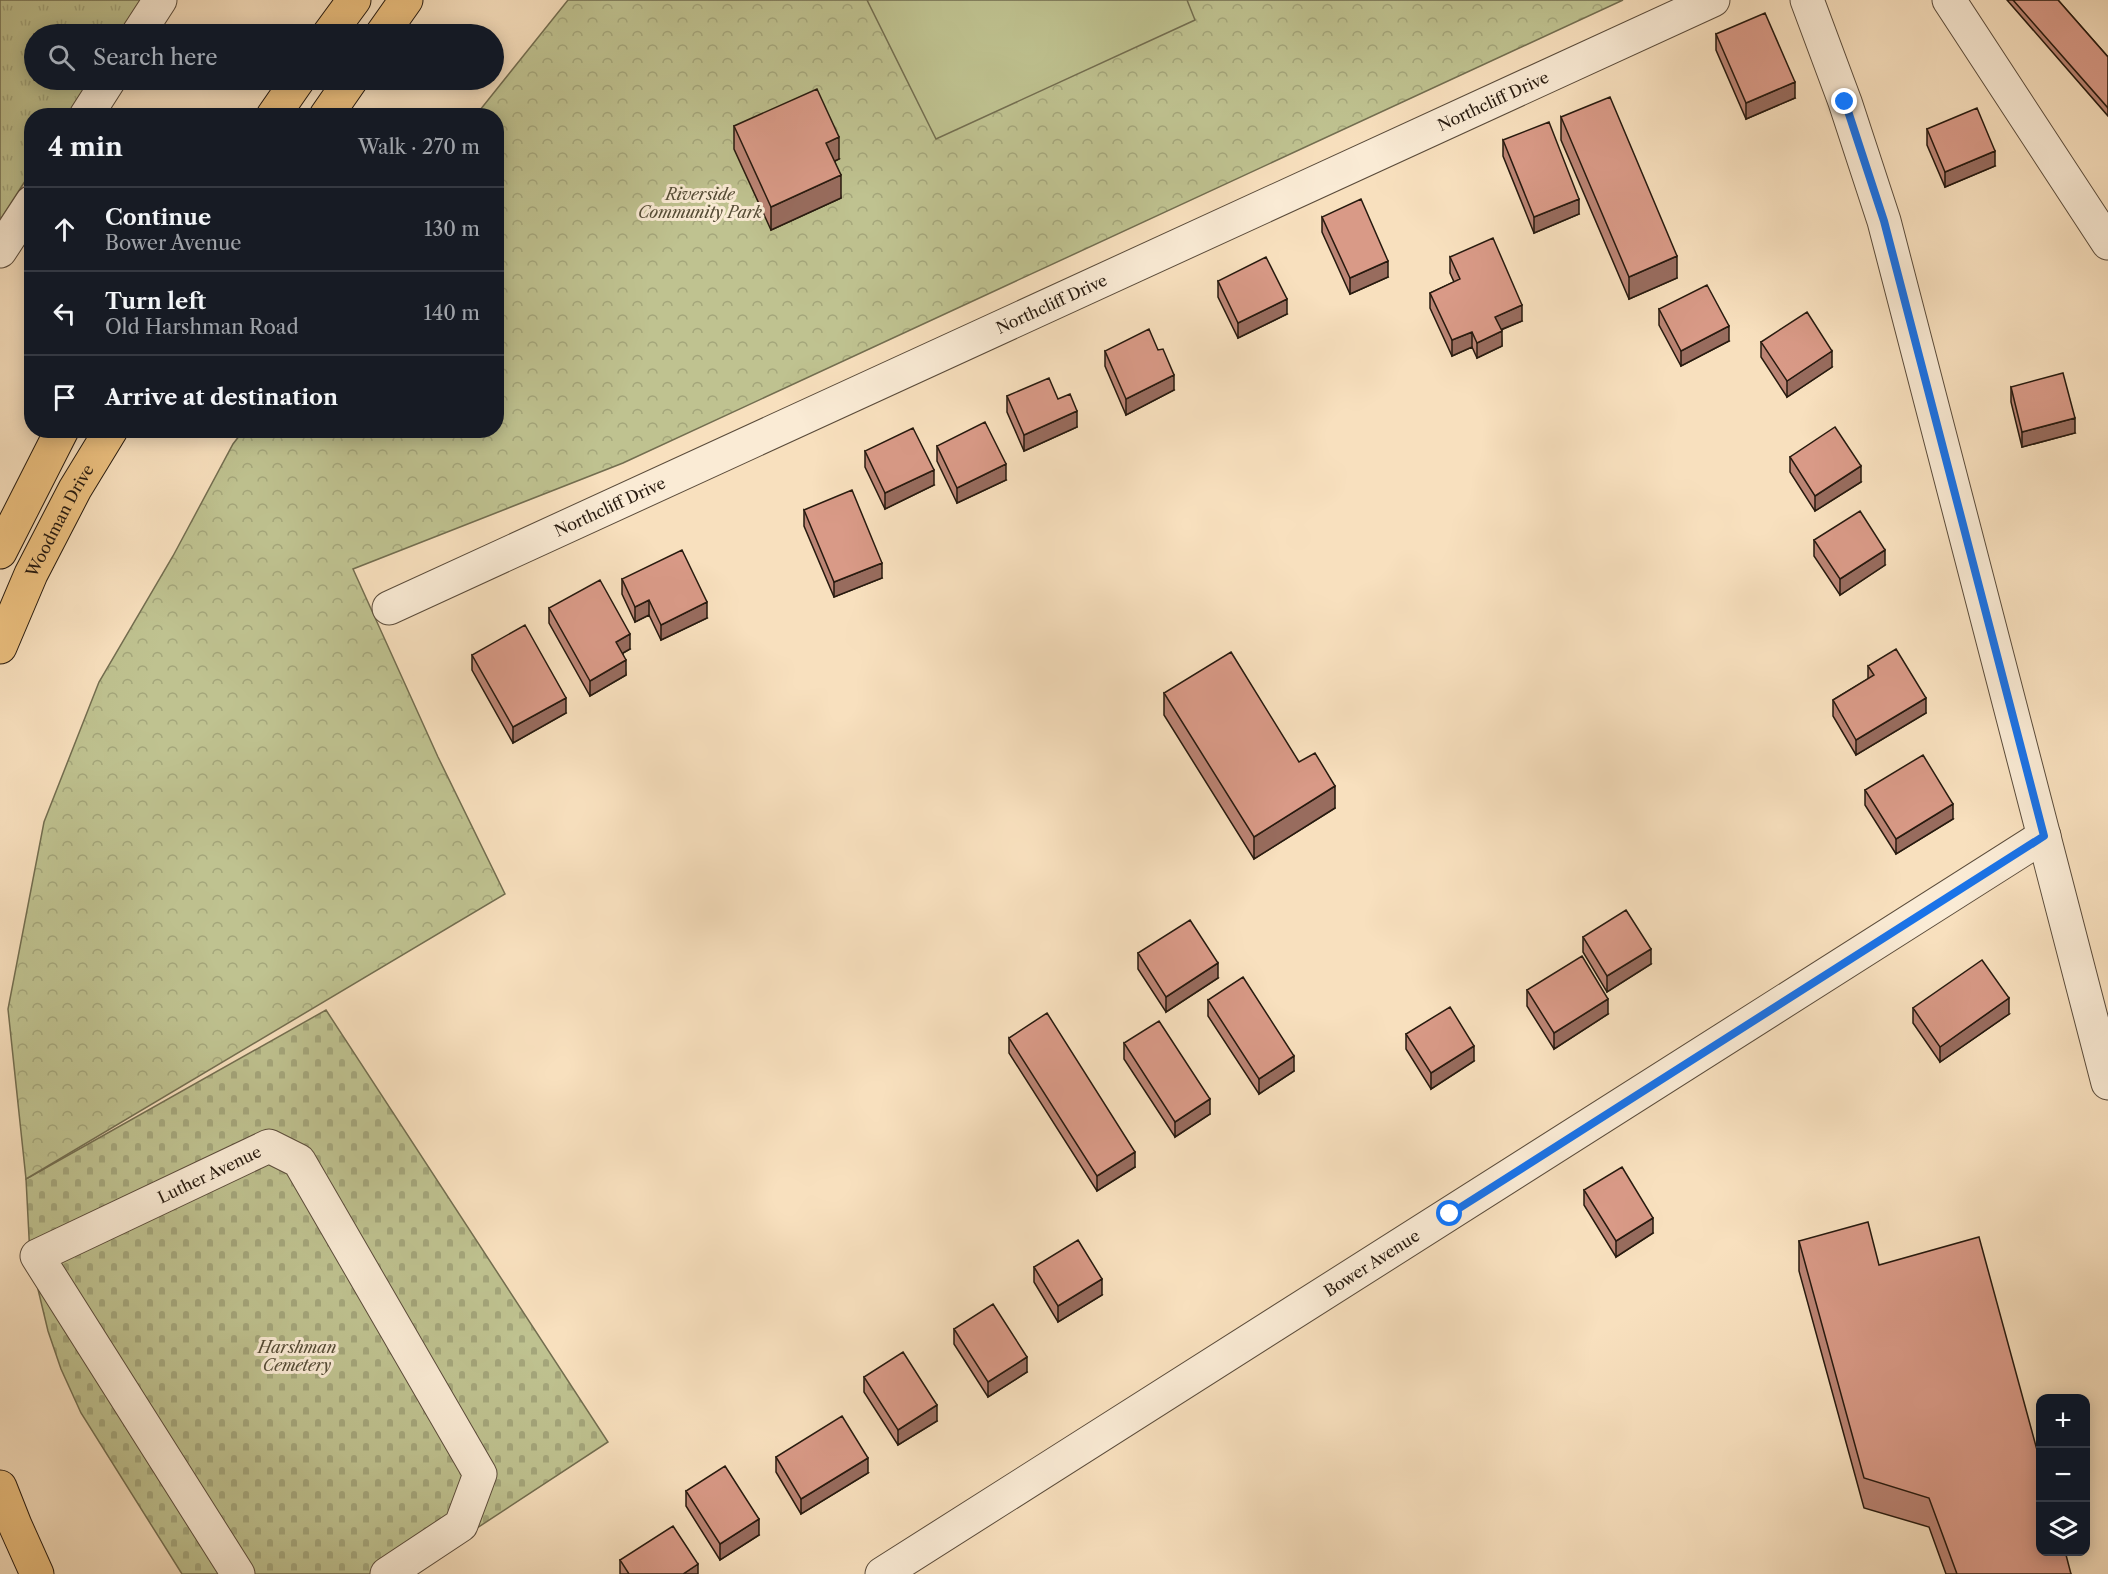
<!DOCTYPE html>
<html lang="en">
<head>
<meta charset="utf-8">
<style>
  :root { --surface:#171b24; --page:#242831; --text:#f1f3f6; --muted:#9ea1a6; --line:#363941 }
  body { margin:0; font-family:"Libre Caslon Text",serif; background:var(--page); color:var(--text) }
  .controls { position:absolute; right:18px; bottom:18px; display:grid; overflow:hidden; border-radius:12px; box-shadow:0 3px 15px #0003 }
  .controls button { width:54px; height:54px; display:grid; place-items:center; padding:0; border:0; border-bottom:2px solid var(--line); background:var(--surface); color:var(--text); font:30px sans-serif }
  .stop { position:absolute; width:18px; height:18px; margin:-14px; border:4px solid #1a73e8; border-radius:50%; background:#fff }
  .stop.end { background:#1a73e8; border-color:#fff; box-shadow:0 2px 6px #0008 }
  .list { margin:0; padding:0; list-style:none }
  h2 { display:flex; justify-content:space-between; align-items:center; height:78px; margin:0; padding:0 24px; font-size:26px }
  h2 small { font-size:20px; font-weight:400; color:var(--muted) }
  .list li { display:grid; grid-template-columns:39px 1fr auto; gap:18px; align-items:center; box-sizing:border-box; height:84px; padding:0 24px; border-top:2px solid var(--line) }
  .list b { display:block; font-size:22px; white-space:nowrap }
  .list p { margin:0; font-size:20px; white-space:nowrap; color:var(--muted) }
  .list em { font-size:20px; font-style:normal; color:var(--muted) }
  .icon { flex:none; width:33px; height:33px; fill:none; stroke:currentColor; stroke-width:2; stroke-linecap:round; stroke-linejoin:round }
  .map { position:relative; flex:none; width:2108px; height:1574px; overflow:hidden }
  .search { position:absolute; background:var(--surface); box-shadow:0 3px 15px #0003; left:24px; top:24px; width:480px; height:66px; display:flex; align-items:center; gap:15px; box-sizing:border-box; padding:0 21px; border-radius:33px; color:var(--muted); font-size:22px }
  .panel { position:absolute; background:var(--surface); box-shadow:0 3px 15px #0003; left:24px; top:108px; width:480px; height:330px; border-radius:24px }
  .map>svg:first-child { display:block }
  .grass { fill:url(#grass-tufts); stroke:#736e50; stroke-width:1.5 }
  .cemetery { fill:url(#cemetery-stones); stroke:#736e50; stroke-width:1.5 }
  .park { fill:url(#park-crowns); stroke:#736e50; stroke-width:1.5 }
  .pitch { fill:#bfc290; stroke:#736e50; stroke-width:1.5 }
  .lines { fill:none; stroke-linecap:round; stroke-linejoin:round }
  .minor-casing { stroke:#5b4c3b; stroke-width:35 }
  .major-casing { stroke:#271a0f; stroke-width:35 }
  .minor { stroke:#faebd5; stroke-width:33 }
  .major { stroke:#ecc07f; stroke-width:33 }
  .wall { fill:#bb8474; stroke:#271a0f; stroke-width:1.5 }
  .shaded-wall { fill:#986c5e; stroke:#271a0f; stroke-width:1.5 }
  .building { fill:#d99a87; stroke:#271a0f; stroke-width:1.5 }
  .route { stroke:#1a73e8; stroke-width:8 }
  .labels { text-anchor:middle; stroke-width:6; stroke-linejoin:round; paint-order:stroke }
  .street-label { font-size:16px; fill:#271a0f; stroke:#faebd5 }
  .park-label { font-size:16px; font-style:italic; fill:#554c36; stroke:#faebd5 }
</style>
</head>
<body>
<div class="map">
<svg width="2108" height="1574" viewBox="0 0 2108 1574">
  <defs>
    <pattern id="grass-tufts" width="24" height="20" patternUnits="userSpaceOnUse" patternTransform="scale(1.5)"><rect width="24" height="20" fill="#bfc290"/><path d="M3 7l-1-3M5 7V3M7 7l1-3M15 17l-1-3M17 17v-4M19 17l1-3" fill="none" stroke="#a4a67b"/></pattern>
    <pattern id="cemetery-stones" width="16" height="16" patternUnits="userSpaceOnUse" patternTransform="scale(1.5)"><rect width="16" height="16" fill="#bfc290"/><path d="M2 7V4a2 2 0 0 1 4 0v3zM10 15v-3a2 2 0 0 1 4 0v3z" fill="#a4a67b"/></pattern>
    <pattern id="park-crowns" width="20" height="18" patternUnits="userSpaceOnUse" patternTransform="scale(1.5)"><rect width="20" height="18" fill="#bfc290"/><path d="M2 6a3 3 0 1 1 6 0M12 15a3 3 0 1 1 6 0" fill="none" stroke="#a4a67b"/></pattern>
  </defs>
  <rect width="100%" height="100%" fill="#f8e0be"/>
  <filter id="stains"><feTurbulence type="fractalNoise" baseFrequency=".00333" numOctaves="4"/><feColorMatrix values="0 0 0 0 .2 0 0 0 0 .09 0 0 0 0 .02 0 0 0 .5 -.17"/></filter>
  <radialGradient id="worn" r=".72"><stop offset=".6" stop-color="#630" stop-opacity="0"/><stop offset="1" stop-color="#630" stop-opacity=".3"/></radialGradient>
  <path class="grass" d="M0 0H144L121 34H34V80H92L69 115 32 116 31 172 0 220Z"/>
  <path class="cemetery" d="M326 1010 608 1442 407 1574H182L81 1413 61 1369 48 1331 30 1256 26 1179Z"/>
  <path class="park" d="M568 0H1623L623 463 353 569 438 757 505 894 26 1179 8 1009 44 822 99 682 173 556 233 444 243 431 496 430V116L476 115Z"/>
  <path class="pitch" d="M867 0H1187L1195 20 936 139Z"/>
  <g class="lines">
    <defs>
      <g id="minor">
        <path d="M1807 0 1845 102 1884 221 2108 1083"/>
        <path d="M1949 0 2108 243"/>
        <path d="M138 34 160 0"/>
        <path d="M86 116 109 80"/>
        <path d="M0 251 32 202"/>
        <path id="s1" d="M389 608 1713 0"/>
        <path id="s2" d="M238 1574 37 1256 269 1146 299 1161 480 1474 461 1525 387 1574"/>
        <path id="s3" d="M882 1574 2044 836"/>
      </g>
      <g id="major">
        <path d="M329 34 354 0"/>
        <path d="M382 34 406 0"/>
        <path d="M273 116 298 80"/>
        <path d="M326 116 351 80"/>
        <path d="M0 552 62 430"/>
        <path id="s4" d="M0 647 31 574 75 489 111 430"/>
        <path d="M0 1487 15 1525 37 1574"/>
      </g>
    </defs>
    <use href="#minor" class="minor-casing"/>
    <use href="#major" class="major-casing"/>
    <use href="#minor" class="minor"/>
    <use href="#major" class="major"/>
  </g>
  <path class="wall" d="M2007 0H2058L2108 57V116Z
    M1716 34 1795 98 1746 119 1716 50Z
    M1561 117 1677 278 1629 299 1561 140Z
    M734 126 839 159 835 161 841 198 771 230 734 149Z
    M1927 129 1995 166 1945 187 1927 145Z
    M1503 140 1579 214 1534 233 1503 156Z
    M1322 217 1388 277 1350 294 1322 232Z
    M1450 257 1522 321 1501 330 1502 346 1477 358 1472 347 1452 356 1430 308V293L1454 282 1450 273Z
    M1218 281 1287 314 1238 338 1218 297Z
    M1659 309 1729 341 1681 366 1659 325Z
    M1761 342 1832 367 1787 397 1761 357Z
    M1105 351 1174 390 1126 415 1105 366Z
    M2011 387 2075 433 2022 447 2011 402Z
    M1007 396 1058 399 1077 427 1024 451 1007 412Z
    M937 446 1006 480 957 503 937 461Z
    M865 451 934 485 885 509 865 467Z
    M1790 457 1861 482 1815 511 1790 472Z
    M804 510 882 578 834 597 804 526Z
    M1814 540 1885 565 1840 595 1814 556Z
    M622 579 707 618 661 640 649 615 635 622 622 594Z
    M549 608 630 649 623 653 626 675 590 696 549 623Z
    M472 655 566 713 513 743 472 670Z
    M1868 666 1926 713 1856 755 1833 716V700L1868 679Z
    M1164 693 1299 762 1335 808 1254 859 1164 715Z
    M1865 790 1953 819 1896 854 1865 805Z
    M1583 937 1651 964 1607 992 1583 952Z
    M1138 953 1218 978 1166 1012 1138 969Z
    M1527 990 1608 1014 1554 1049 1527 1006Z
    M1208 1000 1294 1071 1259 1094 1208 1016Z
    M1913 1008 2009 1014 1940 1062 1913 1023Z
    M1406 1034 1474 1061 1431 1089 1406 1049Z
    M1009 1038 1135 1167 1097 1191 1009 1053Z
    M1124 1043 1210 1114 1175 1137 1124 1059Z
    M1584 1190 1653 1233 1616 1257 1584 1205Z
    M1799 1241 1879 1265 2071 1574H1946L1929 1527 1864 1508 1799 1271Z
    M1034 1267 1102 1295 1058 1322 1034 1282Z
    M954 1329 1027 1372 988 1397 954 1344Z
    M864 1377 937 1421 898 1445 864 1392Z
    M776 1457 868 1473 801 1514 776 1472Z
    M686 1491 759 1535 720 1560 686 1506Z
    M620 1560 698 1574H620Z"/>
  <path class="shaded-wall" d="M1795 82V98L1746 119V103Z
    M839 137V159L826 165V143Z
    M1995 151V166L1945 187V172Z
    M841 175V198L771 230V207Z
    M1579 199V214L1534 233V217Z
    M1677 256V278L1629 299V277Z
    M1388 261V277L1350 294V278Z
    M1287 299V314L1238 338V323Z
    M1522 305V321L1495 332V317Z
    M1729 326V341L1681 366V351Z
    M1502 331V346L1477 358V343Z
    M1472 332V347L1452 356V340Z
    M1832 351V367L1787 397V381Z
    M1174 375V390L1126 415V399Z
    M1077 411V427L1024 451V435Z
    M2075 418V433L2022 447V432Z
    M1006 464V480L957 503V488Z
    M1861 466V482L1815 511V496Z
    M934 470V485L885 509V493Z
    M1885 550V565L1840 595V579Z
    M882 563V578L834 597V582Z
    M649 600V615L635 622V607Z
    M707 602V618L661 640V625Z
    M630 634V649L616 657V642Z
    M626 660V675L590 696V681Z
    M566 698V713L513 743V727Z
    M1926 698V713L1856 755V740Z
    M1335 786V808L1254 859V837Z
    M1953 804V819L1896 854V839Z
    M1651 949V964L1607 992V976Z
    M1218 963V978L1166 1012V997Z
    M2009 998V1014L1940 1062V1047Z
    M1608 999V1014L1554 1049V1033Z
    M1474 1046V1061L1431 1089V1073Z
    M1294 1056V1071L1259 1094V1079Z
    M1210 1099V1114L1175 1137V1122Z
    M1135 1152V1167L1097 1191V1176Z
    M1653 1218V1233L1616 1257V1241Z
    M1102 1279V1295L1058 1322V1306Z
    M1027 1357V1372L988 1397V1382Z
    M937 1405V1421L898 1445V1430Z
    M868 1458V1473L801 1514V1499Z
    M759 1519V1535L720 1560V1544Z
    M698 1564V1574H683Z"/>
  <path class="building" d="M2013 0H2058L2108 57V108Z
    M1765 13 1795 82 1746 103 1716 34Z
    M817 89 839 137 826 143 841 175 771 207 734 126Z
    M1610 97 1677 256 1629 277 1561 117Z
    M1977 108 1995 151 1945 172 1927 129Z
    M1549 122 1579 199 1534 217 1503 140Z
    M1361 199 1388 261 1350 278 1322 217Z
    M1493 238 1522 305 1495 317 1502 331 1477 343 1472 332 1452 340 1430 293 1460 279 1450 257Z
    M1266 257 1287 299 1238 323 1218 281Z
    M1707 285 1729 326 1681 351 1659 309Z
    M1807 312 1832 351 1787 381 1761 342Z
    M1149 329 1158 350 1163 349 1174 375 1126 399 1105 351Z
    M2063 373 2075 418 2022 432 2011 387Z
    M1049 378 1058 399 1070 394 1077 411 1024 435 1007 396Z
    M985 422 1006 464 957 488 937 446Z
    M1835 427 1861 466 1815 496 1790 457Z
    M913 428 934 470 885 493 865 451Z
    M852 490 882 563 834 582 804 510Z
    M1860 511 1885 550 1840 579 1814 540Z
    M682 550 707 602 661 625 649 600 635 607 622 579Z
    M600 580 630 634 616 642 626 660 590 681 549 608Z
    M525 625 566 698 513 727 472 655Z
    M1896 649 1926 698 1856 740 1833 700 1874 675 1868 666Z
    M1231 652 1299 762 1315 753 1335 786 1254 837 1164 693Z
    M1923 755 1953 804 1896 839 1865 790Z
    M1626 910 1651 949 1607 976 1583 937Z
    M1190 920 1218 963 1166 997 1138 953Z
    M1582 956 1608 999 1554 1033 1527 990Z
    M1982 960 2009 998 1940 1047 1913 1008Z
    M1243 977 1294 1056 1259 1079 1208 1000Z
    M1450 1007 1474 1046 1431 1073 1406 1034Z
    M1047 1013 1135 1152 1097 1176 1009 1038Z
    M1159 1021 1210 1099 1175 1122 1124 1043Z
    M1622 1167 1653 1218 1616 1241 1584 1190Z
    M1868 1222 1879 1265 1979 1237 2040 1461V1551H2065L2071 1574H1957L1929 1498 1864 1478 1799 1241Z
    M1078 1240 1102 1279 1058 1306 1034 1267Z
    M993 1304 1027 1357 988 1382 954 1329Z
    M903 1352 937 1405 898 1430 864 1377Z
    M842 1416 868 1458 801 1499 776 1457Z
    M725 1466 759 1519 720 1544 686 1491Z
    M673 1526 698 1564 683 1574H629L620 1560Z"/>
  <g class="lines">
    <path class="route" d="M1450 1214 2044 836 1884 221 1845 102"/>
  </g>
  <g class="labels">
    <g class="street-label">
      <text dy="6" stroke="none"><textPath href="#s1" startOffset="1215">Northcliff Drive</textPath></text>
      <text dy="6" stroke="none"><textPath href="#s1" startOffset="729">Northcliff Drive</textPath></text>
      <text dy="6" stroke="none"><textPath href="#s1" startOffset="243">Northcliff Drive</textPath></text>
      <text dy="6" stroke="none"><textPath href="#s4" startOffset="140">Woodman Drive</textPath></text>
      <text dy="6" stroke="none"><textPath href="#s2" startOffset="567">Luther Avenue</textPath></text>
      <text dy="6" stroke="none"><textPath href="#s3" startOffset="580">Bower Avenue</textPath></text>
    </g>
    <g class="park-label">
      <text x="700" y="200">Riverside<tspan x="700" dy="18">Community Park</tspan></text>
      <text x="297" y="1353">Harshman<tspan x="297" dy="18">Cemetery</tspan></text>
    </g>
  </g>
  <rect width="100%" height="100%" filter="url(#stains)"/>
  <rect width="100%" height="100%" fill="url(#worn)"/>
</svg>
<div class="controls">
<button>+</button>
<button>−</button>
<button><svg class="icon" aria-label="layers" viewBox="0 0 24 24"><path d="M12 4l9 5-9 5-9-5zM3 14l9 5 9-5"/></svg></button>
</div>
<div class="stop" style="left:1450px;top:1214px"></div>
<div class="stop end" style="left:1845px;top:102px"></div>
<div class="search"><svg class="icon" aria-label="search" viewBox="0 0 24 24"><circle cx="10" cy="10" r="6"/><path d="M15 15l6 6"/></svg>Search here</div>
<section class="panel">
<h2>4 min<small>Walk · 270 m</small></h2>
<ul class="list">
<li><svg class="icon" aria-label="ahead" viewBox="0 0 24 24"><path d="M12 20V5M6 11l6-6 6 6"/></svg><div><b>Continue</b><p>Bower Avenue</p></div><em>130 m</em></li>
<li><svg class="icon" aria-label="left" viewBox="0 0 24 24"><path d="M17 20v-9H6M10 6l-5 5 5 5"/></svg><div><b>Turn left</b><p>Old Harshman Road</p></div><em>140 m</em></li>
<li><svg class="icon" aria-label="arrive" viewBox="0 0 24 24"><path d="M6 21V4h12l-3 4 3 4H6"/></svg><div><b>Arrive at destination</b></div></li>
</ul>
</section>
</div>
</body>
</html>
